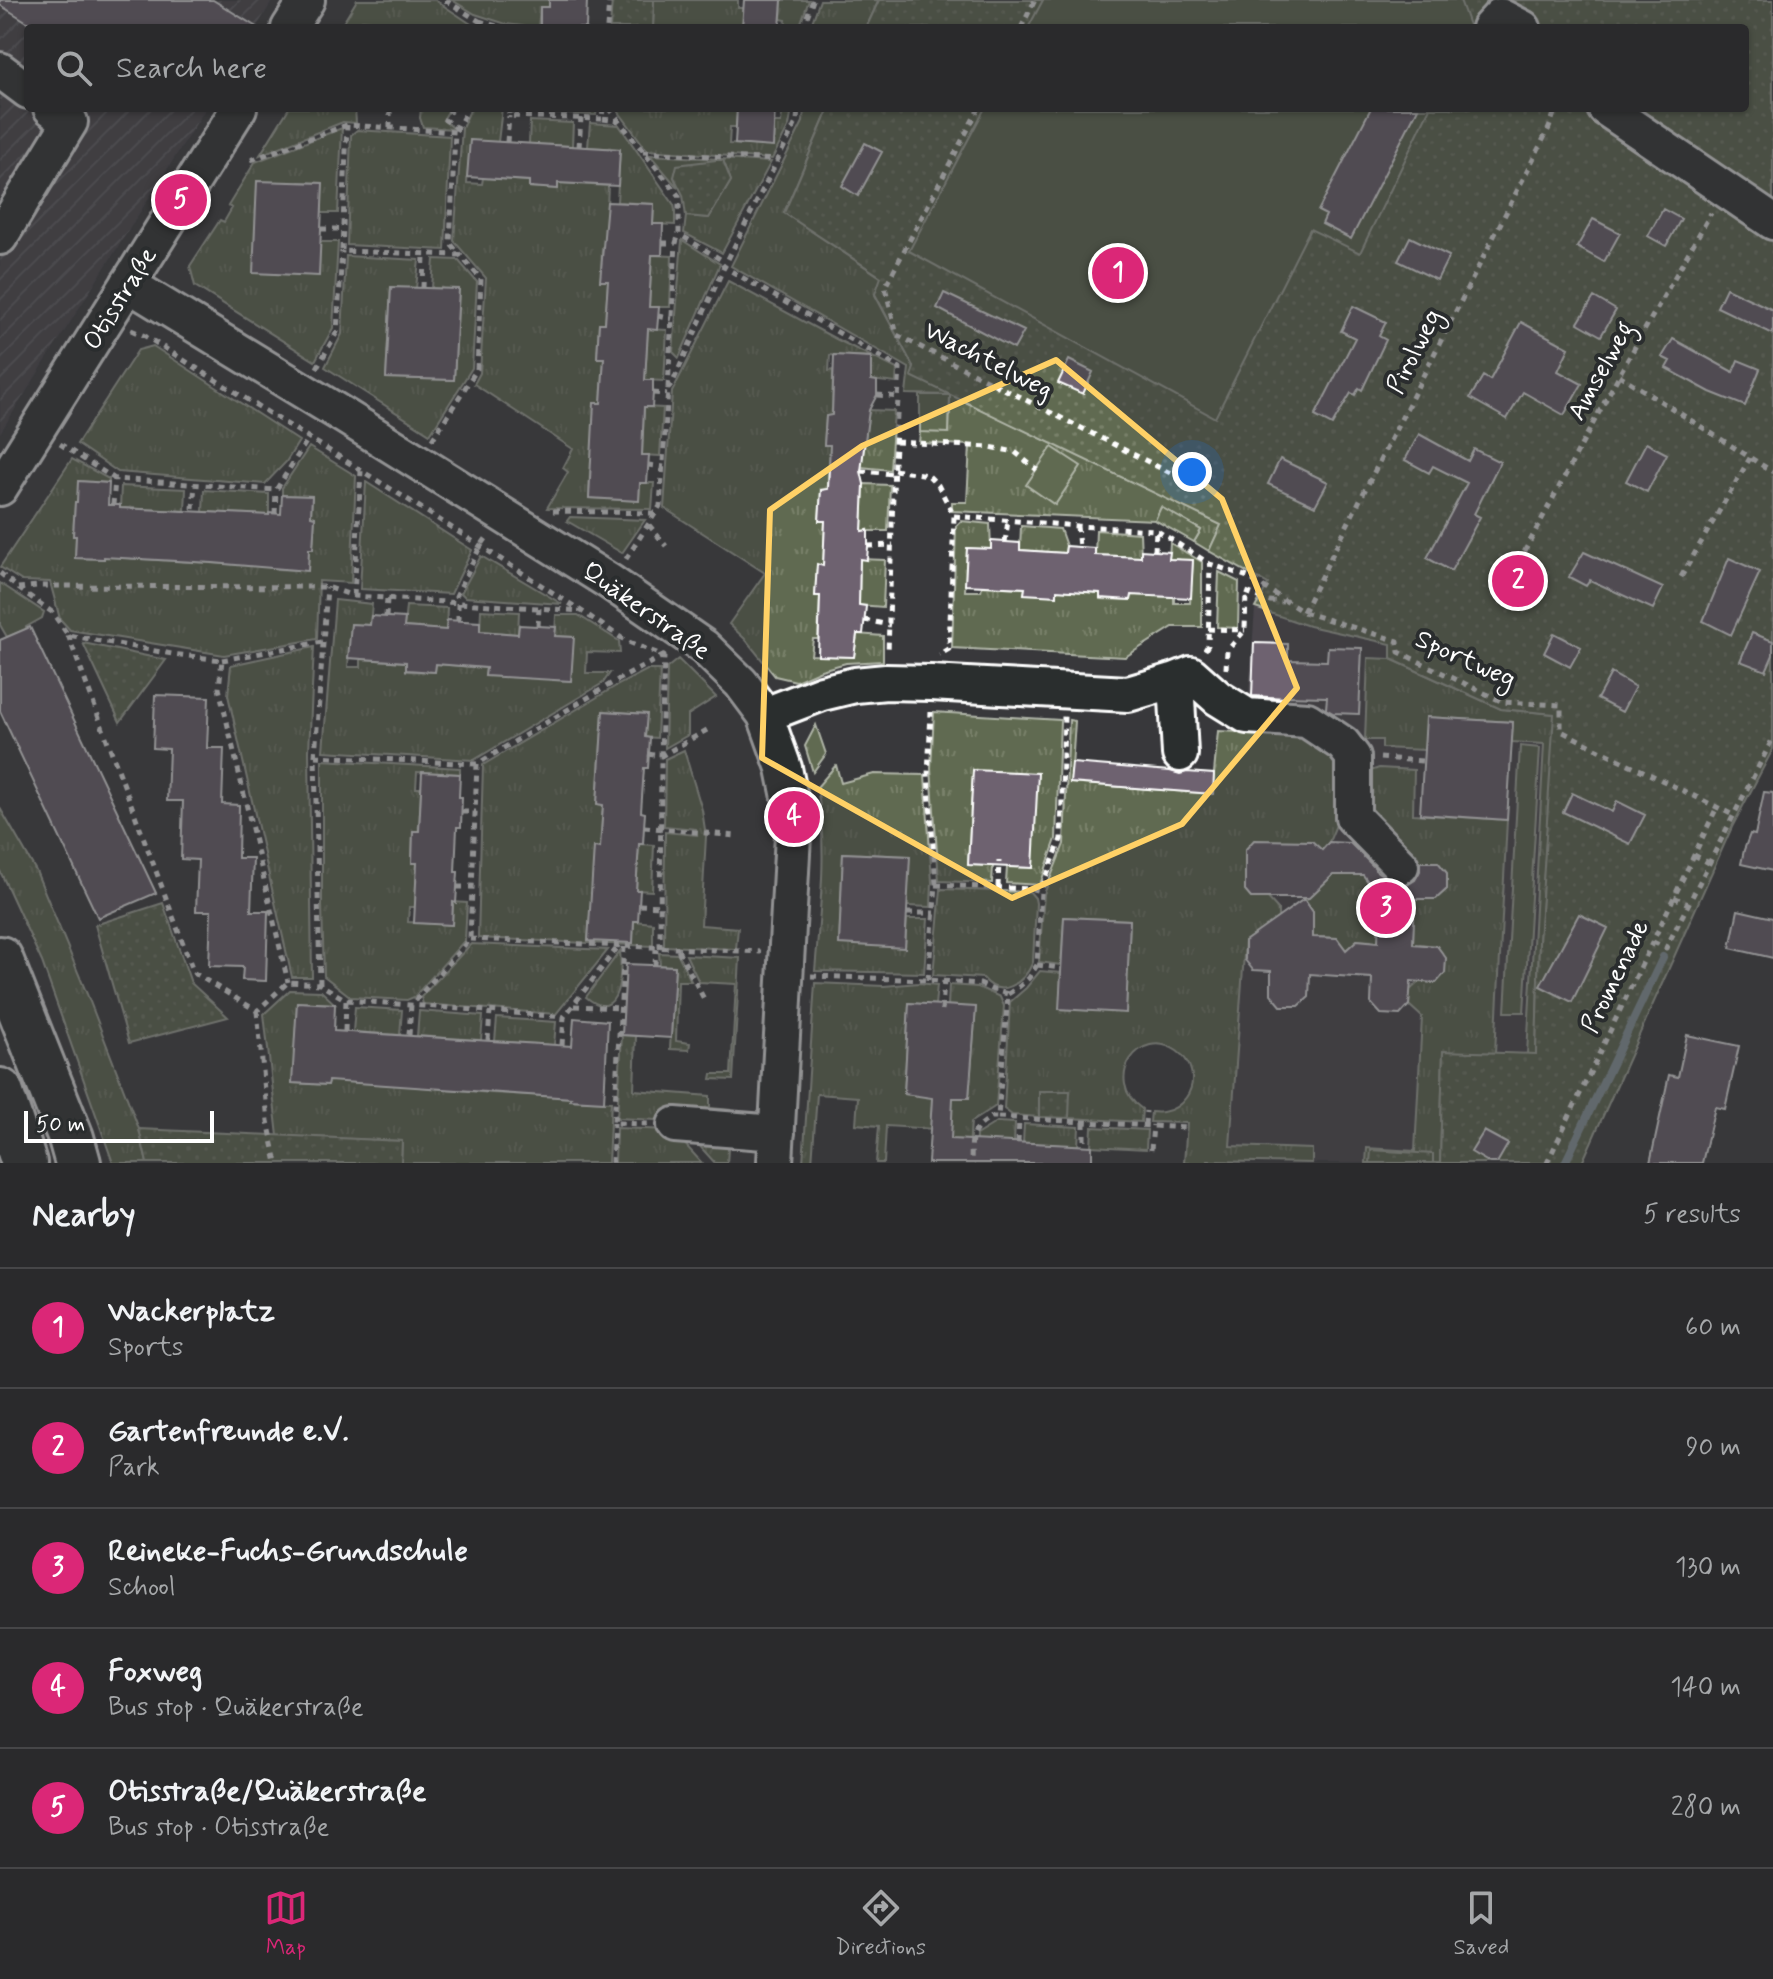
<!DOCTYPE html>
<html lang="en">
<head>
<meta charset="utf-8">
<style>
  :root { --surface:#2a2a2c; --page:#323234; --text:#f1f3f6; --muted:#a5a7a9; --line:#464648; --accent:#db2777 }
  body { margin:0; font-family:Mynerve,sans-serif; background:var(--page); color:var(--text) }
  .scale { position:absolute; left:24px; bottom:20px; width:190px; box-sizing:border-box; padding-left:8px; border:4px solid #fff; border-top:0; font-size:22px; line-height:28px; white-space:nowrap; color:#fff; -webkit-text-stroke:6px #2a2d2e; paint-order:stroke }
  .you { position:absolute; left:1192px; top:472px; width:28px; height:28px; margin:-20px; border:6px solid #fff; border-radius:50%; background:#1a73e8; box-shadow:0 0 0 12px #1a73e833 }
  .badge { display:grid; place-items:center; width:52px; height:52px; border-radius:50%; background:var(--accent); color:#fff; font-size:26px; font-weight:700 }
  .pin { position:absolute; translate:-50% -50%; border:4px solid #fff; box-shadow:0 2px 8px #0006 }
  .list { margin:0; padding:0; list-style:none }
  h2 { display:flex; justify-content:space-between; align-items:center; height:104px; margin:0; padding:0 32px; font-size:34px }
  h2 small { font-size:26px; font-weight:400; color:var(--muted) }
  .list li { display:grid; grid-template-columns:52px 1fr auto; gap:24px; align-items:center; box-sizing:border-box; height:120px; padding:0 32px; border-top:2px solid var(--line) }
  .list b { display:block; font-size:30px; white-space:nowrap }
  .list p { margin:0; font-size:26px; white-space:nowrap; color:var(--muted) }
  .list em { font-size:26px; font-style:normal; color:var(--muted) }
  .icon { flex:none; width:44px; height:44px; fill:none; stroke:currentColor; stroke-width:2; stroke-linecap:round; stroke-linejoin:round }
  .map { position:relative; flex:none; width:1773px; height:1163px; overflow:hidden }
  .search { position:absolute; background:var(--surface); box-shadow:0 2px 6px #0004; left:24px; right:24px; top:24px; height:88px; display:flex; align-items:center; gap:20px; box-sizing:border-box; padding:0 28px; border-radius:8px; color:var(--muted); font-size:30px }
  .sheet { height:704px; background:var(--surface) }
  nav { display:flex; justify-content:space-around; align-items:center; box-sizing:border-box; height:112px; border-top:2px solid var(--line); background:var(--surface); font-size:22px; color:var(--muted) }
  nav a { display:grid; justify-items:center; gap:4px }
  nav .on { color:var(--accent) }
  .map>svg:first-child { display:block }
  .built { fill:#48454b }
  .industrial { fill:url(#industrial-furrows) }
  .grass { fill:url(#grass-tufts); stroke:#b0b5a8; stroke-width:2 }
  .park { fill:url(#park-dots); stroke:#b0b5a8; stroke-width:2 }
  .pitch { fill:#616b51; stroke:#b0b5a8; stroke-width:2 }
  .lines { fill:none; stroke-linecap:round; stroke-linejoin:round }
  .stream { stroke:#93a3a9; stroke-width:8 }
  .building { fill:#6e6270; stroke:#fff; stroke-width:2 }
  .minor-casing { stroke:#fff; stroke-width:40 }
  .highway-casing { stroke:#fff; stroke-width:50 }
  .path { stroke:#fff; stroke-width:5; stroke-dasharray:6 6; stroke-linecap:butt }
  .minor { stroke:#2a2d2e; stroke-width:34 }
  .highway { stroke:#2a2d2e; stroke-width:44 }
  .marked { fill:none; stroke:#ffd166; stroke-width:6; stroke-linejoin:round }
  .labels { text-anchor:middle; stroke-width:8; stroke-linejoin:round; paint-order:stroke }
  .street-label { font-size:26px; fill:#fff; stroke:#2a2d2e }
</style>
</head>
<body>
<div class="map">
<svg width="1773" height="1163" viewBox="0 0 1773 1163">
  <defs>
    <pattern id="industrial-furrows" width="10" height="10" patternUnits="userSpaceOnUse" patternTransform="scale(2)"><rect width="10" height="10" fill="#48454b"/><path d="M-1 1l2-2M0 10L10 0M9 11l2-2" fill="none" stroke="#636166"/></pattern>
    <pattern id="grass-tufts" width="24" height="20" patternUnits="userSpaceOnUse" patternTransform="scale(2)"><rect width="24" height="20" fill="#616b51"/><path d="M3 7l-1-3M5 7V3M7 7l1-3M15 17l-1-3M17 17v-4M19 17l1-3" fill="none" stroke="#79816b"/></pattern>
    <pattern id="park-dots" width="8" height="8" patternUnits="userSpaceOnUse" patternTransform="scale(2)"><rect width="8" height="8" fill="#616b51"/><path d="M2 2h.1M6 6h.1" fill="none" stroke="#79816b" stroke-width="1.8" stroke-linecap="round"/></pattern>
  </defs>
  <rect width="100%" height="100%" fill="#38383b"/>
  <filter id="ink" filterUnits="userSpaceOnUse"><feTurbulence type="fractalNoise" baseFrequency=".0125" numOctaves="2"/><feDisplacementMap in="SourceGraphic" scale="16" xChannelSelector="R" yChannelSelector="G"/><feConvolveMatrix kernelMatrix="1 2 1 2 8 2 1 2 1" color-interpolation-filters="sRGB"/></filter>
  <g filter="url(#ink)">
    <path class="built" d="M1255 608 1309 626 1392 644 1555 714 1543 873 1536 1055 1443 1052 1440 1163H1208L1246 732Z"/>
    <path class="industrial" d="M0 0H273L256 28H28V108H206L0 433Z"/>
    <path class="grass" d="M357 0H435L474 26V28H427L426 26 401 24 400 28H398L385 27 384 22 362 20 361 28H340Z
      M452 0H549V7H540L538 28 506 24 475 14Z
      M654 0H738V8H744L742 28H653Z
      M782 0H809L799 28H785L786 20 781 19Z
      M820 0H879L866 28H810Z
      M289 108H355L356 123 343 122 260 155Z
      M421 108H450L443 120 455 129 423 127 420 118Z
      M471 108H502L498 142 470 141 467 183 482 184 483 178 529 181V187L558 189V183L608 186 607 207 609 247H602L601 280 608 281 605 323H599L597 357 604 358 601 403H594L593 432 598 470H590L589 498 639 501 640 483H654L652 509 547 508 568 472 563 468 573 449 474 384 480 373 486 278 454 241 462 128Z
      M513 108H597L596 115 513 112Z
      M616 108H737L736 127H730L729 144 772 146 774 123H781L782 114 791 115 789 126 772 159 647 150Z
      M804 108H829L784 213 882 278 875 295 914 368 912 376 1222 525 1209 551 1194 542 1201 530 1161 508 1155 520 952 511V502H967L970 445 919 443 920 432H949L950 395 906 394 909 368 731 266 803 122Z
      M530 121 573 123 572 146 529 144Z
      M590 123 619 125 674 205 675 210V225L653 224 654 204 617 202 620 149 588 147Z
      M342 128 338 213H322V183L299 182 298 187 320 242H338L333 328 315 361 195 286 190 266 220 220 224 222 232 208 228 206 255 162Z
      M357 130 450 136 445 250 347 245 351 135Z
      M650 155 771 162 722 253 684 233 686 216 709 218 731 181 723 160 674 177 678 188Z
      M682 240 720 264 679 358 673 352Z
      M652 255 672 256 670 307H649Z
      M346 256 419 260 416 288H391L386 378 454 380 459 290 432 288 434 259 458 260 477 282 472 368 430 434 325 367 342 334Z
      M728 281 836 339 897 369 896 383 871 380V357L830 355 829 371 833 370 832 415 826 416 824 444 830 445 828 489 821 490 819 521H825L823 566 817 565 815 595 820 596 818 639H813L811 655 854 657 857 634 883 636V661L846 663 821 670 796 681 775 676 746 640 729 624 765 573 664 508 672 392Z
      M648 329 667 330 664 381 645 380Z
      M153 346 299 441 286 462 265 484 118 472 77 444 138 350Z
      M644 407 663 408 660 456 642 455Z
      M869 410 894 411 890 470 861 467Z
      M309 447 356 476 351 583 319 581 317 639 224 655 70 630 60 619 50 582 22 581 0 567 72 459 109 479V483L79 481 77 502 75 503 73 536H76L75 558 103 559 104 551 122 558 261 566 278 560V569L308 571 309 549 313 548 315 517 311 516 312 496 282 495V488Z
      M366 482 472 550 451 594 360 589Z
      M864 484 890 485 888 531H862Z
      M121 486 186 489 185 511 120 508Z
      M204 490 269 494V515L203 512Z
      M570 517 645 520 622 553 567 521Z
      M961 521 990 524 991 549 967 548 965 591H981L982 586 1025 588 1024 593 1057 595V590L1100 593V599L1131 600 1132 595 1174 597V603H1190L1193 561 1169 559 1170 543 1202 562V627H1173L1125 657 952 648 956 526Z
      M1021 526 1060 529 1066 546 1065 553 1020 550Z
      M1096 530 1140 533 1141 557 1095 555Z
      M481 556 562 604 465 597 461 593Z
      M860 559 885 560 883 607 859 605Z
      M1219 572 1239 582 1238 628 1217 627Z
      M0 583 44 612 42 618 26 627V629L7 637 0 625Z
      M335 600 372 604 370 625 351 624 348 667H361V659L406 662V671L435 672 436 664 486 668 485 676 552 672V680L570 681 573 637 555 636 556 615H578L619 641 620 653 587 652 586 673H610L603 683 474 760 323 751Z
      M406 606 447 608 446 630 404 627Z
      M481 610 519 612 518 634 480 631Z
      M314 647 309 751 312 977H292L228 695 231 665Z
      M1368 658 1391 659 1501 709 1555 714 1539 943 1536 1055 1527 1054 1544 744 1512 742 1513 722 1427 717 1424 750 1382 748V740H1365Z
      M678 659 716 697 688 715V735L665 748 667 668Z
      M647 670H660L657 738 645 737 646 714 603 711 597 804 603 805 600 848 595 847 588 940 632 943 634 921 653 923V946L478 938 483 765 616 686Z
      M934 712 1060 720 1056 839 1040 885 1006 883 1007 867 1033 868 973 770 968 864 993 866 992 883 939 881 931 768Z
      M1069 720 1075 721 1071 783 1212 794 1218 731 1310 735 1344 772 1343 808 1329 842 1322 850H1245V891L1251 898H1268L1278 909V924L1257 933 1245 941 1230 1146 1312 1149V1163L1208 1161V1163H1184L1187 1123 1150 1122 1151 1112C1155 1112 1159 1113 1163 1112 1182 1109 1196 1090 1191 1071 1189 1063 1184 1056 1177 1051 1140 1025 1101 1080 1142 1109L1141 1122 1069 1118V1091H1039V1117L1012 1115 1004 1109 1010 1002 1026 988 1040 971 1061 973 1060 1009 1126 1012 1130 920 1064 917 1061 965 1039 962 1044 894 1064 844Z
      M816 725 826 754 813 772 805 746Z
      M684 750 702 810 706 836 701 925 738 928 736 949 664 946 665 832 697 835 696 829 664 826 665 759Z
      M322 760 460 768V774L417 772 416 788H421L419 831H413L412 863H417L415 907H409L408 922 452 925 453 902 467 903 465 940 414 997 407 1000 351 997 324 976 322 906Z
      M836 765 841 783 874 774 925 775 932 882 931 907 907 906 909 856 843 853 839 943 905 948 907 919H928L924 973 815 971C820 909 828 848 817 787Z
      M1379 768 1414 770 1413 814 1507 820 1495 1053 1443 1052 1440 1163H1366L1367 1148 1415 1151 1422 1017 1409 1005 1410 990 1419 982 1436 983C1449 968 1447 961 1437 946L1420 944 1411 954 1412 899H1436L1447 889V873L1437 862H1417L1363 816 1365 773Z
      M0 808 36 871 87 994 139 1129 147 1163H113L42 962 0 871Z
      M639 844 654 845 652 891 636 890Z
      M1333 875H1363L1388 909 1379 918 1378 933 1390 942 1383 951 1371 941 1357 940 1346 950 1337 938 1320 937 1311 946 1313 912 1305 901Z
      M941 889 1030 892 1035 898 1036 903 1033 962C1024 983 1001 1000 983 978L933 975Z
      M471 944 608 950 556 1014 423 1004 421 997Z
      M620 951C622 970 621 1026 586 997Z
      M659 953 678 954 691 981H678L676 1041 690 1043 689 1050 670 1049 675 967 660 965Z
      M686 955 740 958 733 1080 711 1079 712 1074H731L736 984 699 982Z
      M815 983 884 986 919 983 937 985 935 1005 909 1003 904 1094 921 1096 969 1098 976 1008 948 1006 949 985 978 987 1000 997 1004 1006 996 1106 971 1122 968 1163H950L951 1130 886 1126 884 1163H876L879 1126 856 1124 858 1097 817 1094 812 1163H803Z
      M290 990 321 991 335 1004 297 1002 293 1083 328 1085 329 1075 432 1088 492 1093 550 1096 571 1091V1100L611 1102 608 1163H401L402 1141 278 1136 264 1014Z
      M355 1007 402 1010 400 1035 353 1032Z
      M419 1011 483 1016 481 1040 417 1036Z
      M497 1018 556 1022 554 1045 495 1041Z
      M622 1035 636 1036 634 1090 710 1096V1108L731 1110 727 1163H715L677 1121 617 1118Z
      M997 1122 1015 1123 1014 1143 975 1163 976 1135Z
      M1024 1124 1079 1127 1078 1146 1023 1143Z
      M1092 1127 1147 1130 1146 1149 1091 1146Z
      M616 1128 672 1130 702 1163H615Z"/>
    <path class="park" d="M612 0H654L653 28H610Z
      M879 0H1773V749L1732 827 1582 1163H1440L1443 1051 1536 1054 1539 943 1554 714 1501 709 1391 659V644L1309 626 1255 608 1268 584 1209 551 1221 525 911 376 914 368 875 294 881 277 784 213 829 108H1745V28H866Z
      M716 160H723L731 181 709 218 686 216 683 195 674 177 677 165Z
      M1161 507 1201 530 1194 542 1155 520Z
      M83 643 166 660 120 722Z
      M163 903 191 983 228 1017 129 1043 95 925Z
      M1039 1091H1070L1069 1118 1039 1117Z
      M139 1129 402 1141 401 1163H147Z
      M1371 1150 1433 1154V1163H1370Z"/>
    <path class="pitch" d="M1043 0H1460L1470 28H1028Z
      M985 108H1430L1360 253 1310 229 1215 418 909 251Z
      M920 395H950L949 433 920 432Z
      M1052 447 1081 466 1055 505 1026 485Z
      M1520 746 1540 748 1524 1012H1505Z"/>
    <g class="lines">
      <path class="stream" d="M1565 1163 1663 957"/>
    </g>
    <path class="building" d="M0 0H213L258 28H37L0 5Z
      M549 0H587L586 28H540V7H549Z
      M744 0H782L780 28H742Z
      M737 108H775L773 147 735 144Z
      M1371 108H1418L1351 239 1322 224 1326 215 1318 211Z
      M470 140 620 149 618 186 558 183V189L529 187V181L467 177Z
      M865 143 882 152 858 196 842 186Z
      M257 181 323 183 319 276 253 273Z
      M607 202 654 204 653 224H663L662 255H652L649 307H659L657 330 648 329 645 380H653V393L652 407H644L642 455H649L647 483H640L639 501 589 498 594 403H601L604 358H597L599 323H605L608 281H600Z
      M1663 209 1681 219 1666 246 1648 236Z
      M1593 219 1620 233 1604 262 1577 247Z
      M1410 237 1449 256 1437 280 1398 261Z
      M391 287 459 289 454 380 386 378Z
      M1726 288 1773 310V334L1717 307Z
      M944 293 1024 331 1014 349 937 308Z
      M1594 297 1616 310 1601 336 1578 323Z
      M1353 306 1386 322 1379 336 1386 340 1362 390 1359 388 1355 395 1351 393 1332 425 1315 416 1355 338 1341 331Z
      M1521 322 1569 348 1558 371 1582 384 1564 415 1523 392 1507 419 1470 398 1483 376 1490 380Z
      M1673 339 1733 372 1738 360 1760 369 1745 406 1710 392 1666 368 1670 361 1662 357Z
      M834 355 871 357V380L877 381V395L869 410 861 471 864 484 862 531 868 530V546L867 560 860 559 859 605 866 606 863 634H857L854 657 818 656 820 596H815L817 564 823 566 825 521H819L821 490 828 489 830 445H824L826 416 832 415Z
      M1069 360 1093 372 1083 394 1058 383Z
      M1419 434 1468 461 1474 449 1500 462 1474 514 1480 517 1451 571 1427 558 1467 483 1433 466 1429 473 1405 460Z
      M1646 443 1667 454 1647 492 1626 481Z
      M1280 459 1328 482 1315 506 1268 484Z
      M78 481 109 483 108 505H120V508L269 515V513L281 514 282 495 312 496 311 516 315 517 313 549H309L308 571 213 563 104 557V559L75 558 76 536H73L75 502H77Z
      M991 541 1020 543V550L1065 553 1066 546 1079 547 1095 548V555L1141 557V550L1170 552 1169 559 1193 560 1191 598 1132 595 1131 600 1100 598V593L1057 590V596L1024 594 1025 588 965 585 967 548 991 549Z
      M1584 552 1663 588 1653 609 1590 580 1586 586 1569 577Z
      M1729 558 1760 572 1731 635 1703 621Z
      M371 616 405 618 404 627 446 630 447 620 480 622V631L518 634 519 625 556 627 555 636 574 637 571 681 485 676 486 668 436 664 435 672 406 670V662L348 658 351 624 370 625Z
      M30 627 156 893 98 918 0 711V640Z
      M1554 633 1581 647 1570 667 1544 653Z
      M1752 633 1773 641V655L1766 671 1740 661Z
      M1254 643 1288 644V660L1327 661 1328 647 1362 648 1359 714 1333 713 1326 709 1327 697 1285 696V698L1252 696Z
      M1611 673 1635 687 1622 712 1597 699Z
      M155 695 209 697 207 748H224L222 804 239 805 238 858H253L251 911H268L266 981 242 980 243 967 209 966 211 911H196L198 860 181 859 183 801H167L169 749 153 748Z
      M603 711 647 714 645 737 650 738 648 768H644L641 812 645 813 644 827 643 844H639L636 890H640L638 921H634L633 943 588 941 594 847 600 848 603 805 597 804Z
      M1426 717 1513 722 1507 820 1420 814Z
      M1072 763 1170 771 1180 774 1187 772 1214 774 1213 794 1070 783Z
      M973 770 1038 773 1033 868 968 865Z
      M422 772 460 774 459 797H462L461 827H457L455 872H458L456 903 453 902 452 925 414 923 417 863H412L413 831H419Z
      M1764 792 1773 793V871L1741 864 1744 850 1750 834 1755 835Z
      M1572 793 1612 812 1617 801 1645 815 1630 844 1563 812Z
      M1254 840 1312 841 1322 850 1329 842 1350 843 1375 868V870L1396 885H1407L1415 880 1420 871V862H1438L1447 873V889L1436 899H1415L1413 944 1437 946 1446 958 1445 973 1436 983 1411 981 1409 1005 1400 1015 1381 1014 1371 1003 1372 978 1338 976 1310 974 1309 997 1299 1006H1281L1271 994V971L1253 970 1245 960V941L1304 899 1313 912V937L1337 938 1346 950 1357 940 1378 942 1379 918 1388 909 1363 875H1333L1309 898H1251L1245 891V850Z
      M843 853 910 856 905 948 839 944Z
      M1738 910 1773 918V958L1730 948Z
      M1579 914 1608 928 1572 1002 1540 986Z
      M1064 917 1130 920 1126 1013 1059 1009Z
      M626 964 675 966 671 1038 622 1035Z
      M297 1002 335 1004 334 1031 572 1046 574 1018 608 1021 604 1102 570 1100 571 1098 329 1081 328 1085 292 1083Z
      M909 1003 976 1007 969 1098H953L951 1139 1092 1146V1163H928L932 1098 904 1094Z
      M1687 1035 1739 1046 1725 1109 1715 1107 1702 1163H1650L1669 1075 1678 1077Z
      M1484 1131 1508 1144 1497 1163H1490L1471 1152Z"/>
    <g class="lines">
      <defs>
        <path id="minor" d="M289 28 307 0
          M1489 28 1500 16 1523 28
          M0 70 28 91
          M1605 108 1773 222
          M0 237 70 122 51 108
          M128 284 346 417 610 582 704 647 741 683 765 715 784 768 794 817 775 1163
          M0 488 239 108
          M1176 680 1180 754
          M765 715 822 693 855 685 886 682 931 683 1128 694 1176 680 1191 674 1218 698 1247 716 1307 720 1343 744 1353 757V817L1401 866
          M675 1125 777 1133"/>
        <path id="highway" d="M0 959 71 1138 78 1163
          M0 1091 24 1163"/>
      </defs>
      <use href="#minor" class="minor-casing"/>
      <use href="#highway" class="highway-casing"/>
      <path class="path" d="M445 0 479 21V28
        M479 21 504 28
        M607 28 609 0
        M803 28 813 0
        M1021 28 1035 0
        M452 108 445 120 457 128
        M509 108V116L602 119
        M603 108 602 119 619 121 679 196V234L720 259 724 267 900 368 894 462 888 653
        M609 108 619 120
        M979 108 885 287 897 335 1202 489
        M390 128V111
        M456 131 468 108
        M507 142 509 116
        M579 147 581 118
        M643 152 777 160
        M251 160 347 125 455 132 450 243 460 255 342 251 347 125
        M321 229H342
        M662 243H676
        M423 288 424 254
        M658 316 672 319
        M131 330 145 336 407 499 583 612 626 641 664 656 661 756 660 949
        M317 368 337 332 342 251
        M1619 375 1773 472
        M668 388 676 243 679 234
        M653 393 667 394
        M877 395 899 397
        M432 440 477 369 481 279 460 255
        M896 442 990 447 1015 452 1037 470
        M60 444 115 479 276 490 308 439
        M648 465 664 467
        M894 470 928 475 938 485 954 516 949 649 939 655
        M861 471 894 474
        M113 505 115 479
        M193 509 195 484
        M553 511 655 513
        M275 514 276 490
        M954 516 1077 526 1156 530 1210 564 1248 577 1303 612 1398 641 1399 652 1503 702 1561 705V731L1733 815
        M649 525 666 546
        M1077 526 1079 547
        M1005 542 1008 521
        M868 546 893 545
        M1155 551 1156 530
        M626 559 660 506 668 388 673 382 724 267 797 121 798 108
        M0 573 18 588 52 612 68 635 172 654 222 660 219 688 288 982
        M1513 573 1619 375 1711 213
        M1681 577 1750 458
        M18 588 37 586 327 587 354 596 582 611
        M354 596 361 471
        M1303 612 1549 128 1556 108
        M386 617 387 598
        M864 620 890 625
        M458 621V602L456 596 480 547 488 536
        M538 626 539 608
        M1208 629 1245 630
        M68 635 194 973 257 1011 288 982 320 984 346 1000 564 1017
        M1205 650 1208 645 1210 564
        M222 660 322 642
        M1226 669 1227 651 1245 630 1246 592 1270 601 1283 602
        M648 754 661 756 707 730
        M315 756 477 764
        M1380 758 1423 761
        M462 812H476
        M644 827 736 836
        M1694 855 1709 863
        M936 885 1034 889 1041 891
        M457 887H472
        M998 887 999 861
        M1674 897 1688 904
        M639 905 660 906
        M907 913H935
        M470 939 761 952
        M1653 942 1666 948 1773 738
        M624 947 614 1123 648 1124
        M678 950 704 999
        M655 965 656 949
        M1037 965 1061 968
        M811 976 928 980 980 984 993 990 1008 994 998 1117C989 1117 993 1116 986 1121 968 1133 972 1144 971 1163
        M928 980 936 885 928 775 931 712
        M320 984 315 756 327 587
        M1008 994 1020 986 1029 978 1037 965 1041 891 1061 839 1064 716
        M574 1006 620 1008
        M942 1010 944 981
        M257 1011 268 1121 277 1163
        M345 1031 346 1000
        M409 1035 411 1005 470 939 477 764 614 682 665 655
        M488 1040 490 1012
        M562 1045 564 1017 617 948
        M998 1117 1187 1128
        M1084 1122V1146
        M1145 1125 1146 1111
        M1018 1143 1019 1119
        M1151 1150 1153 1125
        M612 1163 614 1123
        M1547 1163 1717 807"/>
      <use href="#minor" class="minor"/>
      <use href="#highway" class="highway"/>
    </g>
  </g>
  <path d="M0 0H1773V1163H0ZM1056 360 1222 499 1297 688 1182 824 1012 898 762 758 770 510 862 446Z" fill="#38383b" fill-opacity=".55" fill-rule="evenodd"/>
  <path class="marked" d="M1056 360 1222 499 1297 688 1182 824 1012 898 762 758 770 510 862 446Z"/>
  <g class="labels">
    <g class="street-label">
      <text transform="translate(119 298) rotate(-58)" y="9">Otisstraße</text>
      <text transform="translate(1413 351) rotate(-63)" y="9">Pirolweg</text>
      <text transform="translate(989 359) rotate(27)" y="9">Wachtelweg</text>
      <text transform="translate(1600 370) rotate(-61)" y="9">Amselweg</text>
      <text transform="translate(647 610) rotate(35)" y="9">Quäkerstraße</text>
      <text transform="translate(1466 658) rotate(24)" y="9">Sportweg</text>
      <text transform="translate(1614 976) rotate(-64)" y="9">Promenade</text>
    </g>
  </g>
</svg>
<div class="scale">50 m</div>
<div class="you"></div>
<div class="pin badge" style="left:1118px;top:273px">1</div>
<div class="pin badge" style="left:1518px;top:581px">2</div>
<div class="pin badge" style="left:1386px;top:908px">3</div>
<div class="pin badge" style="left:794px;top:817px">4</div>
<div class="pin badge" style="left:181px;top:200px">5</div>
<div class="search"><svg class="icon" aria-label="search" viewBox="0 0 24 24"><circle cx="10" cy="10" r="6"/><path d="M15 15l6 6"/></svg>Search here</div>
</div>
<section class="sheet">
<h2>Nearby<small>5 results</small></h2>
<ul class="list">
<li><span class="badge">1</span><div><b>Wackerplatz</b><p>Sports</p></div><em>60 m</em></li>
<li><span class="badge">2</span><div><b>Gartenfreunde e.V.</b><p>Park</p></div><em>90 m</em></li>
<li><span class="badge">3</span><div><b>Reineke-Fuchs-Grundschule</b><p>School</p></div><em>130 m</em></li>
<li><span class="badge">4</span><div><b>Foxweg</b><p>Bus stop · Quäkerstraße</p></div><em>140 m</em></li>
<li><span class="badge">5</span><div><b>Otisstraße/Quäkerstraße</b><p>Bus stop · Otisstraße</p></div><em>280 m</em></li>
</ul>
</section>
<nav>
<a class="on"><svg class="icon" aria-label="map" viewBox="0 0 24 24"><path d="M3 6l6-2 6 2 6-2v14l-6 2-6-2-6 2zM9 4v14M15 6v14"/></svg>Map</a>
<a><svg class="icon" aria-label="directions" viewBox="0 0 24 24"><path d="M12 3l9 9-9 9-9-9zM9 14v-3h6M13 9l2 2-2 2"/></svg>Directions</a>
<a><svg class="icon" aria-label="saved" viewBox="0 0 24 24"><path d="M7 4h10v16l-5-4-5 4z"/></svg>Saved</a>
</nav>
</body>
</html>
